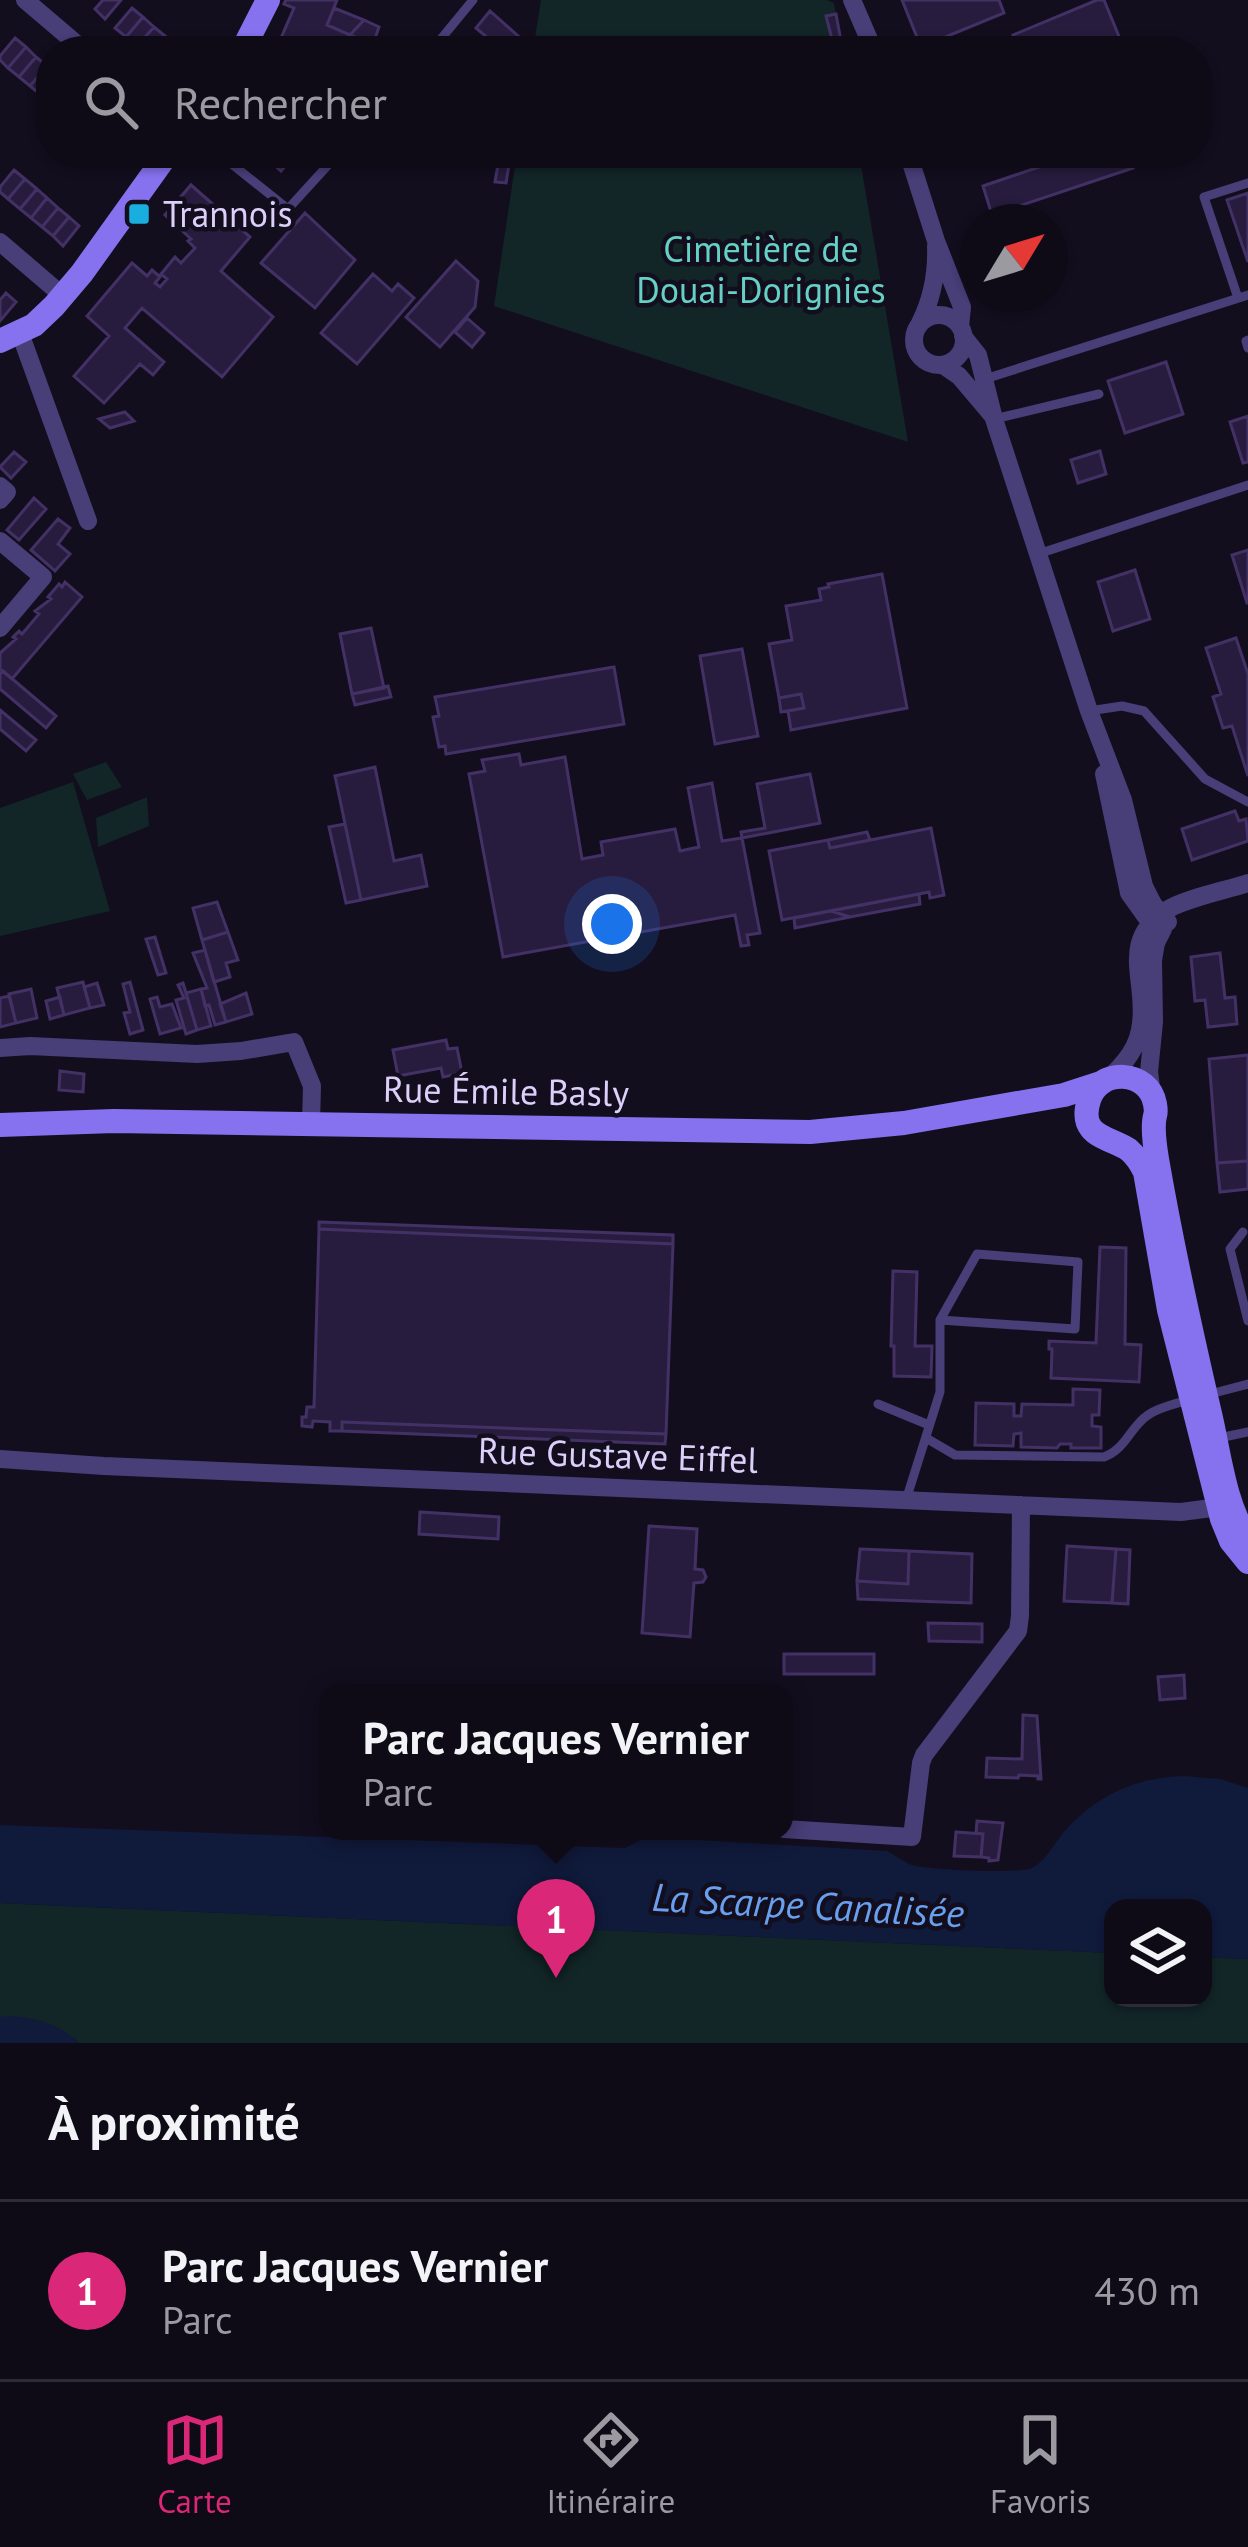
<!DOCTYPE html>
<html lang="fr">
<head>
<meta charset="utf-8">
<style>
  :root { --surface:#0e0a16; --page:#17131f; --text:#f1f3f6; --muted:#9b9aa1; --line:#2e2b35; --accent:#db2777 }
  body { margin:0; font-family:"PT Sans",sans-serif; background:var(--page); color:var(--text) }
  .controls { position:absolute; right:36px; bottom:36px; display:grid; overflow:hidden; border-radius:24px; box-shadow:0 3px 9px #0004 }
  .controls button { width:108px; height:108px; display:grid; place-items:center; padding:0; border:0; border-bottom:3px solid var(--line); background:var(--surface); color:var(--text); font:60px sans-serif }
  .compass { position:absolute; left:960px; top:204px; width:108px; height:108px; border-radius:50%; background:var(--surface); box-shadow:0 3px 9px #0004; rotate:52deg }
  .you { position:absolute; left:612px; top:924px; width:42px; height:42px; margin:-30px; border:9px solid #fff; border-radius:50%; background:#1a73e8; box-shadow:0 0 0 18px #1a73e833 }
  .badge { display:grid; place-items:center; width:78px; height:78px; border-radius:50%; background:var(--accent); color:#fff; font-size:39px; font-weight:700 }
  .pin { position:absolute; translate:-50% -99px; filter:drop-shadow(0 3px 6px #0008) }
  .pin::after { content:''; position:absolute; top:63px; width:42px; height:36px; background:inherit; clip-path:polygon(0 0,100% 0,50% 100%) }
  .popup { position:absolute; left:319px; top:1684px; width:474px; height:156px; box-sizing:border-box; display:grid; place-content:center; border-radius:24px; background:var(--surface); filter:drop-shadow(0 3px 9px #0005); font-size:39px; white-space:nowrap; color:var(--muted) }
  .popup b { font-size:45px; color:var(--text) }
  .popup::after { content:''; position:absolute; left:50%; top:100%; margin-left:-24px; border:24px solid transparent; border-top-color:var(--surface) }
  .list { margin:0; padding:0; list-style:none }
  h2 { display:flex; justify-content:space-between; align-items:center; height:156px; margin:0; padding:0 48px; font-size:51px }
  h2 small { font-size:39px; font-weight:400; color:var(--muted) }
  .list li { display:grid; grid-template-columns:78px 1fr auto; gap:36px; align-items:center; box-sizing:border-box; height:180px; padding:0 48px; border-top:3px solid var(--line) }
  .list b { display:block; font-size:45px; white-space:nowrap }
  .list p { margin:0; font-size:39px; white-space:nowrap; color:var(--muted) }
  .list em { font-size:39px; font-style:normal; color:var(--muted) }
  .icon { flex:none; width:66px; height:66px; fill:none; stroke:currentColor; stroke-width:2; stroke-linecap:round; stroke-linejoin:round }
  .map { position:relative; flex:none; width:1248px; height:2043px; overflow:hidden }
  .search { position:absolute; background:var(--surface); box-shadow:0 3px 9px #0004; left:36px; right:36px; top:36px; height:132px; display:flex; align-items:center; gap:30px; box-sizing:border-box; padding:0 42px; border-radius:48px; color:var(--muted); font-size:45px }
  .sheet { height:336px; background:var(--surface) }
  nav { display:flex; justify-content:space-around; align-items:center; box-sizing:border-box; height:168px; border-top:3px solid var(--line); background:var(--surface); font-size:33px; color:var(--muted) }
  nav a { display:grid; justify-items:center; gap:6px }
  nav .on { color:var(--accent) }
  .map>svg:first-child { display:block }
  .green { fill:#122527 }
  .water { fill:#101a3b }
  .building { fill:#271c3d; stroke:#433166; stroke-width:3 }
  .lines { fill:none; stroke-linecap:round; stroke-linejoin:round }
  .lane { stroke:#483e78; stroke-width:9 }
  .street { stroke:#483e78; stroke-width:18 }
  .secondary { stroke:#8672ef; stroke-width:24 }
  .poi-dot { fill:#18afde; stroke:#130e1e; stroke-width:4.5 }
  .labels { text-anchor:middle; stroke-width:9; stroke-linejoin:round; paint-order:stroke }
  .poi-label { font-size:36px; fill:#dbd0fa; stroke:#130e1e; text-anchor:start }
  .park-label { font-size:36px; fill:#65d1c5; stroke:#130e1e }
  .street-label { font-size:36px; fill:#dbd0fa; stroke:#130e1e }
  .water-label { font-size:39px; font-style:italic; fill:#699fef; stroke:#130e1e }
</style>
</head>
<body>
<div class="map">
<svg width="1248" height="2043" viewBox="0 0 1248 2043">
  <rect width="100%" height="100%" fill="#130e1e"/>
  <path class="green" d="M541 0H827L834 3 842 50 533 51Z
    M517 153H859L908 442 494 306Z
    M106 762 122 787 87 800 73 774Z
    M73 782 110 911 0 936V808Z
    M147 797 149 826 98 847 96 818Z
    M0 1903 1113 1953V1998H1203V1957L1248 1959V2043H0Z"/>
  <path class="water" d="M1184 1776 1220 1779 1248 1788V1959L1203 1957V1908H1113V1953L0 1903V1825L625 1848 646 1837 887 1851C895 1855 904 1862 912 1865 926 1870 1019 1874 1032 1868 1046 1861 1053 1845 1063 1833 1095 1796 1136 1777 1184 1776Z
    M12 2016C38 2018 60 2025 80 2043H0V2017Z"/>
  <path class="building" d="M103 0H121L105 19 95 9Z
    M286 0H337L327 25 350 35 335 51H312L281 38 294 8 284 4Z
    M902 0H999L1004 13 921 47Z
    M1097 0H1104L1125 51H1020L1013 35Z
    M132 8 143 17 126 37 115 28Z
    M334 8 364 20 350 35 327 25Z
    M490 11 526 43 520 51H503L476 28Z
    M836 14 841 41 833 43 826 16Z
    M143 17 154 27 137 46 126 37Z
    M364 20 379 27 373 44 350 35Z
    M154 27 165 36 152 51H142L137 46Z
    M350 35 383 48 382 51H335Z
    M15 38 26 47 8 68 0 60V56Z
    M26 47 36 57 19 77 8 68Z
    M36 57 47 66 30 86 19 77Z
    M47 66 51 69V83L41 95 30 86Z
    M261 153H296L281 171Z
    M500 153H511L506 183 495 182Z
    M1034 153H1127L1133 168 992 215 983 186 1039 167Z
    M14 170 25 179 8 199 0 192V187Z
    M25 179 37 189 20 209 8 199Z
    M191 185 250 237 221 271 273 317 222 377 142 308 125 328 164 362 153 375 140 364 104 403 74 376 109 336 87 316 132 263 147 276 152 270 160 277 155 283 160 287 167 279 161 274 175 257 181 263 195 248 188 241 191 239 165 215Z
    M37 189 47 198 31 218 20 209Z
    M1248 193V262L1227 200Z
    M47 198 58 208 42 227 31 218Z
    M58 208 69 217 53 236 42 227Z
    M305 213 355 260 315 308 261 263Z
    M69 217 79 226 63 246 53 236Z
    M456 261 478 281 475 307 440 347 406 317Z
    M373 274 392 291 398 284 414 298 357 364 321 333Z
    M6 293 16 302 0 321V300Z
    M467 318 484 333 472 347 455 332Z
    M1166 362 1183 414 1125 433 1108 381Z
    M125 412 134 421 110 428 99 419Z
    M1248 416V462L1243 463 1230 422Z
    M1100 451 1106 474 1078 483 1071 460Z
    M14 452 26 462 11 478 0 467Z
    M34 498 46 509 19 540 7 530Z
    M58 519 70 528 58 544 70 554 55 571 31 550Z
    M1248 550V603H1247L1232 555Z
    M1135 570 1150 619 1113 631 1098 582Z
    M882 574 907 708 791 730 788 711 804 708 801 694 779 698 769 644 792 640 786 606 821 600 819 589 829 587 828 584Z
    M65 582 82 597 12 679 0 669V653L16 639 13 637 19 631 22 634 39 614 35 611 51 599 48 597 59 584 62 587Z
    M371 628 384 688 352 694 340 634Z
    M1236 638 1248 674V776L1232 726 1223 728 1213 697 1221 694 1206 648Z
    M742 649 758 736 715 744 700 656Z
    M614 667 624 724 446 754 445 746 439 747 433 717 439 716 435 697Z
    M3 671 56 716 46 728 0 689V674Z
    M388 686 391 697 355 705 352 694Z
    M801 694 804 708 781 712 779 698Z
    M0 710 36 740 26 751 0 729Z
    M519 754 521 765 565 757 582 859 603 855 601 842 675 829 680 851 699 847 688 788 712 783 722 841 742 838 760 933 747 935 749 945 741 946 735 915 503 957 469 774 485 771 482 760Z
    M375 767 394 861 421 855 427 886 361 900 335 776Z
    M810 774 820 823 742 838 741 832 765 828 757 784Z
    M1235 811 1239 821 1246 819 1248 841 1192 860 1182 829Z
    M345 824 361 900 346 903 329 827Z
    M931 828 944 895 930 898 929 892 782 920 769 851 828 840 830 848Z
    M867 832 870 840 830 848 828 840Z
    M919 894 920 904 850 917 831 911Z
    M217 902 228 932 202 940 193 908Z
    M831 911 850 917 795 928 794 918Z
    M228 932 238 960 226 963 230 977 214 982 202 940Z
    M155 937 166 973 158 975 146 939Z
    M205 950 226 1022 215 1025 209 1005 205 1006 201 989 207 988 193 953Z
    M1220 953 1225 998 1235 997 1237 1024 1208 1027 1205 1000 1195 1001 1191 957Z
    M83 982 90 1008 64 1015 57 988Z
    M130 982 143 1030 130 1034 124 1013 130 1012 123 984Z
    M97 983 104 1005 90 1008 84 987Z
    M183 983 197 1030 186 1034 176 1000 184 998 178 985Z
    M31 989 37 1018 16 1023 9 994Z
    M201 989 211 1026 197 1030 186 993Z
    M246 993 252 1014 226 1022 220 1004Z
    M9 996 16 1023 0 1027V998Z
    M60 997 64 1015 50 1019 46 1001Z
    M157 997 160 1007 172 1004 181 1028 160 1034 150 999Z
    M446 1040 448 1049 457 1048 462 1073 443 1077 441 1068 398 1076 393 1050Z
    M1248 1055V1161L1217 1163 1209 1059Z
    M60 1071 84 1074 83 1092 59 1090Z
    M1248 1161V1189L1220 1192 1217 1163Z
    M319 1222 673 1235V1244L319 1229Z
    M319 1229 673 1244 666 1434 342 1422V1431H330V1422L313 1421 312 1427 302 1426V1417H306L307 1407H314Z
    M1100 1247 1126 1248 1125 1344 1141 1345 1139 1382 1051 1378 1052 1349H1049V1341L1096 1343Z
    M893 1271 917 1272 915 1346H932L931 1377 894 1376V1346H891Z
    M1073 1389 1100 1390 1099 1415H1092V1426L1101 1427V1448H1071V1444H1060L1057 1448 1021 1447V1433L1014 1434 1013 1446 975 1445 976 1403 1014 1404V1416H1021L1022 1404 1073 1405Z
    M342 1422 666 1434 665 1444 342 1431Z
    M420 1512 499 1517 498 1539 419 1534Z
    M649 1526 697 1529 695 1569 703 1570 706 1577 703 1582 694 1583 690 1637 642 1633Z
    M1067 1546 1116 1549 1112 1603 1064 1601Z
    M860 1549 909 1551 908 1584 857 1581Z
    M1116 1549 1130 1550 1128 1604 1112 1603Z
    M909 1551 972 1554 971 1603 858 1599 857 1581 908 1584Z
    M928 1623 982 1624V1642L929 1641Z
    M784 1654H874V1674H784Z
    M1184 1675 1185 1698 1160 1700 1158 1677Z
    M1023 1715 1037 1716 1041 1779H1038V1776L1019 1775 1018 1778 986 1777 987 1758 1022 1759Z
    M977 1821 1003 1823 998 1860 989 1861V1858L981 1857 983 1834 976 1833Z
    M956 1832 983 1834 981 1857 954 1856Z"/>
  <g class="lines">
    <path class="lane" d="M431 51 473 0
      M218 153 288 209 339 153
      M1238 298 1204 197 1248 183
      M1248 340 1246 341 1248 348
      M985 379 1248 295
      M994 419 1099 394
      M1038 554 1248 485
      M1089 711 1122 706 1144 711 1205 779 1248 802
      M1243 1232 1230 1249 1248 1321
      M1210 1394 1248 1384
      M878 1404 929 1425
      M926 1438 955 1455 1104 1457C1126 1449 1130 1427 1148 1415 1159 1407 1175 1404 1188 1400
      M1219 1438 1248 1432
      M906 1500 940 1392V1320L1075 1329 1078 1262 977 1254 940 1320"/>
    <path class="street" d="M25 0 85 51
      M852 0 874 51
      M908 153 936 241 962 307 960 327
      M0 242 63 296
      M914 340a25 25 0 1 1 50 0a25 25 0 1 1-50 0Z
      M920 323C932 299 937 273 936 246
      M20 333 88 521
      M963 336 978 355 994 419 1038 554 1089 711 1123 800 1144 886 1153 904 1168 922
      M943 365 959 376 992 415
      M0 486 7 492 0 500
      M0 541 43 577 0 628
      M1104 774 1129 893 1159 935
      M0 1048 30 1046 197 1054 241 1051 294 1042 312 1086 311 1123
      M1108 1079C1125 1063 1139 1047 1141 1023 1147 979 1118 941 1167 910 1183 899 1227 890 1248 883
      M1152 1095 1149 1072 1154 1022 1153 960 1156 943 1163 929
      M0 1459 104 1466 1181 1512 1227 1506
      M784 1829 912 1837 921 1763 924 1755 1018 1631 1020 1616 1021 1505"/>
    <path class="secondary" d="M242 51 268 0
      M0 341 34 325 54 306 82 273 168 153
      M0 1125 114 1121 810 1132 904 1123 1064 1095 1101 1083
      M1248 1540C1225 1505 1220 1458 1211 1418 1191 1332 1172 1246 1157 1159 1155 1147 1153 1134 1154 1122 1155 1111 1157 1116 1155 1104 1149 1070 1099 1067 1089 1100 1077 1137 1110 1137 1129 1150 1136 1156 1141 1164 1145 1172L1169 1310 1222 1519 1231 1541 1248 1562"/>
  </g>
  <rect class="poi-dot" x="127" y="202" width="24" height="24" rx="6"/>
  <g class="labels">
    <g class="poi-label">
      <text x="163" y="227">Trannois</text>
    </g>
    <g class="park-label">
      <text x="761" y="262">Cimetière de<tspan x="761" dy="41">Douai-Dorignies</tspan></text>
    </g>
    <g class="street-label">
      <text transform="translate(506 1091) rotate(1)" y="13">Rue Émile Basly</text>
      <text transform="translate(618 1455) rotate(2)" y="13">Rue Gustave Eiffel</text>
    </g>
    <g class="water-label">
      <text transform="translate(808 1905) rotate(3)" y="14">La Scarpe Canalisée</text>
    </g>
  </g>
</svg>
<div class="controls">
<button><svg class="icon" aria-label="layers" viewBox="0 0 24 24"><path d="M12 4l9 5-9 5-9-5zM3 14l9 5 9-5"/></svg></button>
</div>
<svg class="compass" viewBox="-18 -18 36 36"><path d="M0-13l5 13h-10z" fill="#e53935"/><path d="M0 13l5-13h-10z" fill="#9b9aa1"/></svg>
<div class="you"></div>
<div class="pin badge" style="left:556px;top:1978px">1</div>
<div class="popup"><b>Parc Jacques Vernier</b>Parc</div>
<div class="search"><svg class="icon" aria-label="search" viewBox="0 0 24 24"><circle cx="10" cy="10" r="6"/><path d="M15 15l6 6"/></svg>Rechercher</div>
</div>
<section class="sheet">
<h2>À proximité<small></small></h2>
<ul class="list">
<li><span class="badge">1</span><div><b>Parc Jacques Vernier</b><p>Parc</p></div><em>430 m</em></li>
</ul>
</section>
<nav>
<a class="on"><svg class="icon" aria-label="map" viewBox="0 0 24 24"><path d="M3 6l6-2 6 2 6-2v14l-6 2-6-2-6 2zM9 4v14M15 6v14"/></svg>Carte</a>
<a><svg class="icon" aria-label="directions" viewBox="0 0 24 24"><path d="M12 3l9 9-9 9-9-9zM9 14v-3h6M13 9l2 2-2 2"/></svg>Itinéraire</a>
<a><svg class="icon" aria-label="saved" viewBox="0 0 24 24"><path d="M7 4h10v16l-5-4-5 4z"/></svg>Favoris</a>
</nav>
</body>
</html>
